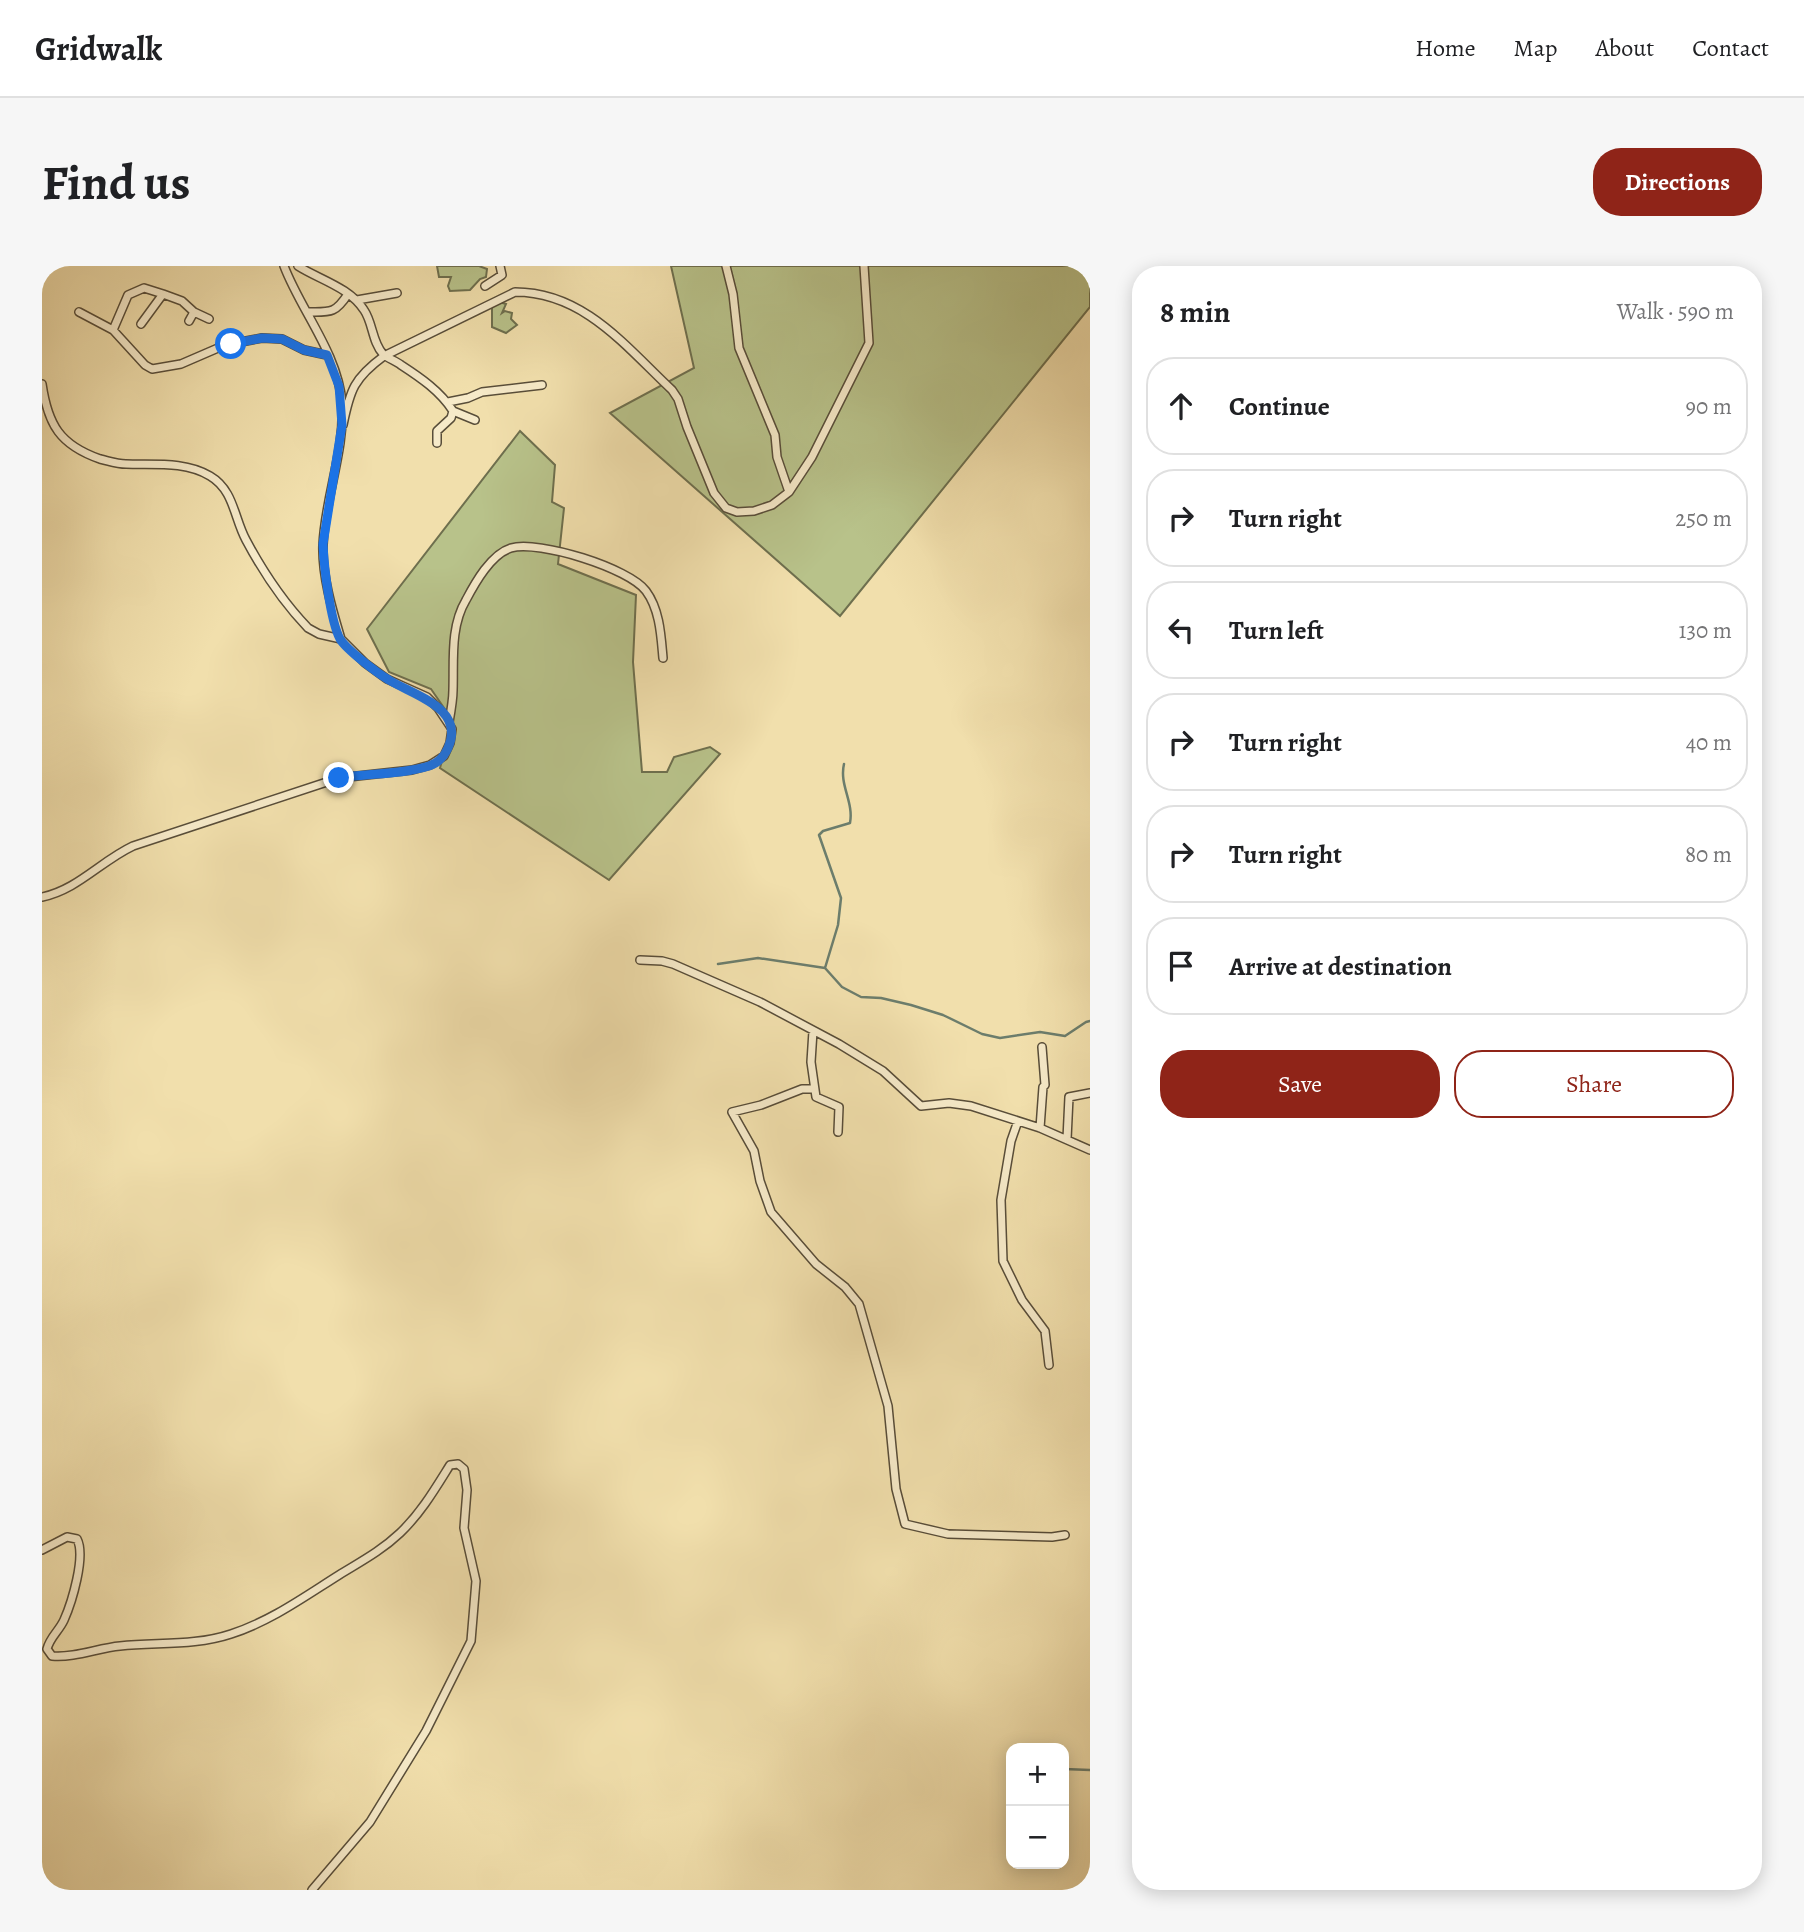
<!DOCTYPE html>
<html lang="en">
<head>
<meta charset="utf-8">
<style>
  :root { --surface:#fff; --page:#f6f6f6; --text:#202124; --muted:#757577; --line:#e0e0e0; --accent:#8f2418 }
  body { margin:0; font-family:Alegreya,serif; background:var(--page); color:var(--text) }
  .controls { position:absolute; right:21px; bottom:21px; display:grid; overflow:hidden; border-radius:14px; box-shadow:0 4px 18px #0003 }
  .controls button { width:63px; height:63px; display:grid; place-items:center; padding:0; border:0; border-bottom:2px solid var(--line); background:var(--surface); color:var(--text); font:35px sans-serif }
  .stop { position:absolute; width:21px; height:21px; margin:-16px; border:5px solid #1a73e8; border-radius:50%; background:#fff }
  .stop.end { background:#1a73e8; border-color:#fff; box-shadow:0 2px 7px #0008 }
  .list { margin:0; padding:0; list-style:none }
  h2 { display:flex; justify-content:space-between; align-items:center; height:91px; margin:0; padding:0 28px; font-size:30px }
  h2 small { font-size:23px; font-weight:400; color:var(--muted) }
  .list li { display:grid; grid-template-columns:46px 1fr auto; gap:21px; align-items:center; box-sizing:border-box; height:98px; margin:0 14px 14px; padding:0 14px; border:2px solid var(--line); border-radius:28px }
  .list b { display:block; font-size:26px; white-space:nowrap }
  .list em { font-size:23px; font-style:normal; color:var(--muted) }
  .actions { display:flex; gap:14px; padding:21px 28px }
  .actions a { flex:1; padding:16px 0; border:2px solid var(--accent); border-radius:28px; text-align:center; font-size:24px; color:var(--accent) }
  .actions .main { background:var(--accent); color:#fff }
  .icon { flex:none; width:38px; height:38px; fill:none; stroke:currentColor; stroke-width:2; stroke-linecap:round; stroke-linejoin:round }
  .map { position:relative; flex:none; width:1048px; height:1624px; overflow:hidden; border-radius:28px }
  header { display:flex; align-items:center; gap:42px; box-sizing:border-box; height:98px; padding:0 35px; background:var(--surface); border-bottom:2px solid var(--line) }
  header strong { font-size:33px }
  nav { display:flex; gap:38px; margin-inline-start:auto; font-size:24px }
  .intro { display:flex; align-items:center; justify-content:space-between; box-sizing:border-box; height:168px; padding:0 42px }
  h1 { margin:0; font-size:49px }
  .button { padding:18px 32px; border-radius:28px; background:var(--accent); color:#fff; font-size:24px; font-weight:700 }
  main { display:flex; gap:42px; padding:0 42px }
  aside { flex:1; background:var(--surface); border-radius:28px; box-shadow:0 4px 18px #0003 }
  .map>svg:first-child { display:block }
  .green { fill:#b8c28a; stroke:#6e6f4e; stroke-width:2 }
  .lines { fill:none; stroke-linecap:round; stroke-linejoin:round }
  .stream { stroke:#6c7d6c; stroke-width:2.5 }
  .minor-casing { stroke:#584d39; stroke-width:10 }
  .minor { stroke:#f6eac9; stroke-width:7 }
  .route { stroke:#1a73e8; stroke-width:9 }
</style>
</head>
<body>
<header>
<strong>Gridwalk</strong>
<nav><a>Home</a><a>Map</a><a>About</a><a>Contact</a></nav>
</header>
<div class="intro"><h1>Find us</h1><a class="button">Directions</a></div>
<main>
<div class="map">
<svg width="1048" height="1624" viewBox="0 0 1048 1624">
  <rect width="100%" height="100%" fill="#f1dfac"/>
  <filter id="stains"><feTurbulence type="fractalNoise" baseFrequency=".00286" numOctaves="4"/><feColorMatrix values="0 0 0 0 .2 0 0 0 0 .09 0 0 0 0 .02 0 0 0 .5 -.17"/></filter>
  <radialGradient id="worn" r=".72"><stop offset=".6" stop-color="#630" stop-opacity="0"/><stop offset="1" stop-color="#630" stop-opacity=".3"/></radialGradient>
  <path class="green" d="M395 0H437L445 3 444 11 438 13 428 24 408 25 406 20 409 11H397Z
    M629 0H1048V41L798 350 568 147 652 102Z
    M457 36 464 38 460 47 463 45 470 47 469 53 475 59 464 67 450 61V39Z
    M478 165 513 199 510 236 522 242 516 298 594 329 591 396 600 506H625L632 491 668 481 678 488 567 614 398 502 411 455 389 423 347 406 325 363Z"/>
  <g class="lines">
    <path class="stream" d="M676 698 716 692 783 702 800 721 819 731 839 732 869 739 901 749 940 768 958 772 998 766 1023 770 1044 756 1048 755
      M783 702 796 659 799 632 777 569 781 565 808 557C812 536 797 519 802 498
      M1022 1503 1048 1504"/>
    <defs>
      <path id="minor" d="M242 0C259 45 296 87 300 137 303 185 283 231 281 279 280 310 290 343 299 373
        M256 0C278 14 307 21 322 44 331 57 330 76 341 88 345 92 354 95 359 99 379 112 398 125 411 145L433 154
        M443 20 460 9 458 0
        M315 34 355 27
        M37 46 71 64 103 99 110 103 139 98 183 79 220 72 240 73 262 84 285 89
        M152 46 167 53
        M266 46C288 46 293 48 306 28
        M99 58 121 28 140 35 152 46 147 55
        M71 64 86 29 102 22 121 28
        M0 118C6 159 18 179 58 193 67 195 75 198 84 198 112 199 143 195 168 210 192 224 192 252 204 274 220 304 242 337 266 362L277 368 299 373 323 397 345 413 385 431 396 442 410 463 408 477 402 490 388 499 370 504 297 512 91 580C59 595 35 624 0 631
        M406 136 426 132 440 126 500 119
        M301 159C308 124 312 112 342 90L473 26C542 26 584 81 630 124L636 133 645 161 672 227 684 242 695 246 712 245 730 239 747 226 735 191 733 169 697 82 691 28 684 0
        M395 177V165L409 152 411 145
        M747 226 770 191 827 77 822 0
        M407 456C409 445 411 434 411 424 412 394 408 361 424 334 433 317 449 288 469 282 497 274 587 302 604 325 618 344 619 370 621 392
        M598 694 620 695 631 698 718 736 797 778 841 805 879 840 907 837 929 840 998 862 1048 884
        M771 765 769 796 774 831 797 841 796 866
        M772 823H760L719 839 690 846 712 885 718 915 729 946 774 998 803 1021 817 1038 846 1140 854 1223 863 1258 906 1268 1010 1271 1023 1269
        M976 855 969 875 959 934 961 995 980 1034 1003 1065 1007 1099
        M998 862 1001 821 1003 819 1000 781
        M1025 873 1027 831 1048 827
        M0 1284 25 1271 35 1273C44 1290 30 1336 22 1354 17 1365 8 1371 5 1383L10 1390C33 1392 56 1382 78 1380 116 1376 153 1380 189 1368 229 1355 262 1331 297 1309 318 1296 339 1285 358 1267 379 1247 393 1223 408 1199L416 1198 422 1203 425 1224 422 1262 434 1315 429 1375 384 1465 328 1556 270 1624"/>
    </defs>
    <use href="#minor" class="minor-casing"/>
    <use href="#minor" class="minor"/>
  </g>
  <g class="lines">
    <path class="route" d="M189 78 220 72 240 73 262 84 285 89 297 120 300 159 281 278C282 300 288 354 298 373 305 384 335 407 347 414 371 429 424 442 406 482 402 491 396 497 387 500 358 509 326 507 297 512"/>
  </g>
  <rect width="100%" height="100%" filter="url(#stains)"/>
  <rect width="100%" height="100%" fill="url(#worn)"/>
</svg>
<div class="controls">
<button>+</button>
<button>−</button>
</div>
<div class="stop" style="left:189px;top:78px"></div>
<div class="stop end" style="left:297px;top:512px"></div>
</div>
<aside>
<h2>8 min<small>Walk · 590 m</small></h2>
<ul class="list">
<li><svg class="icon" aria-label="ahead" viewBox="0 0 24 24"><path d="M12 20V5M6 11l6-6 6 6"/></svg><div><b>Continue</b></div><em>90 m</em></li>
<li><svg class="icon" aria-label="right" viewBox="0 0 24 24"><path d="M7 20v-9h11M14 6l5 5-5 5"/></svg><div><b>Turn right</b></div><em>250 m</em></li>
<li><svg class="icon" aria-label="left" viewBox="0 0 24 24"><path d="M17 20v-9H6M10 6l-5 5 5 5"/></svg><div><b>Turn left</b></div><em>130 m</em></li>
<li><svg class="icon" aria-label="right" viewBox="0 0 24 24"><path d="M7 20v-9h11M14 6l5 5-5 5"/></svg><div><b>Turn right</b></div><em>40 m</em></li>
<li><svg class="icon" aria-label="right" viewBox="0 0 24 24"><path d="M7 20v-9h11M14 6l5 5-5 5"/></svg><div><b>Turn right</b></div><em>80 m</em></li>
<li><svg class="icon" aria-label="arrive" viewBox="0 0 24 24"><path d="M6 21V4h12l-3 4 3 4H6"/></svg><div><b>Arrive at destination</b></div></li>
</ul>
<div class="actions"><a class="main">Save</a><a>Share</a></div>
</aside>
</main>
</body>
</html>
